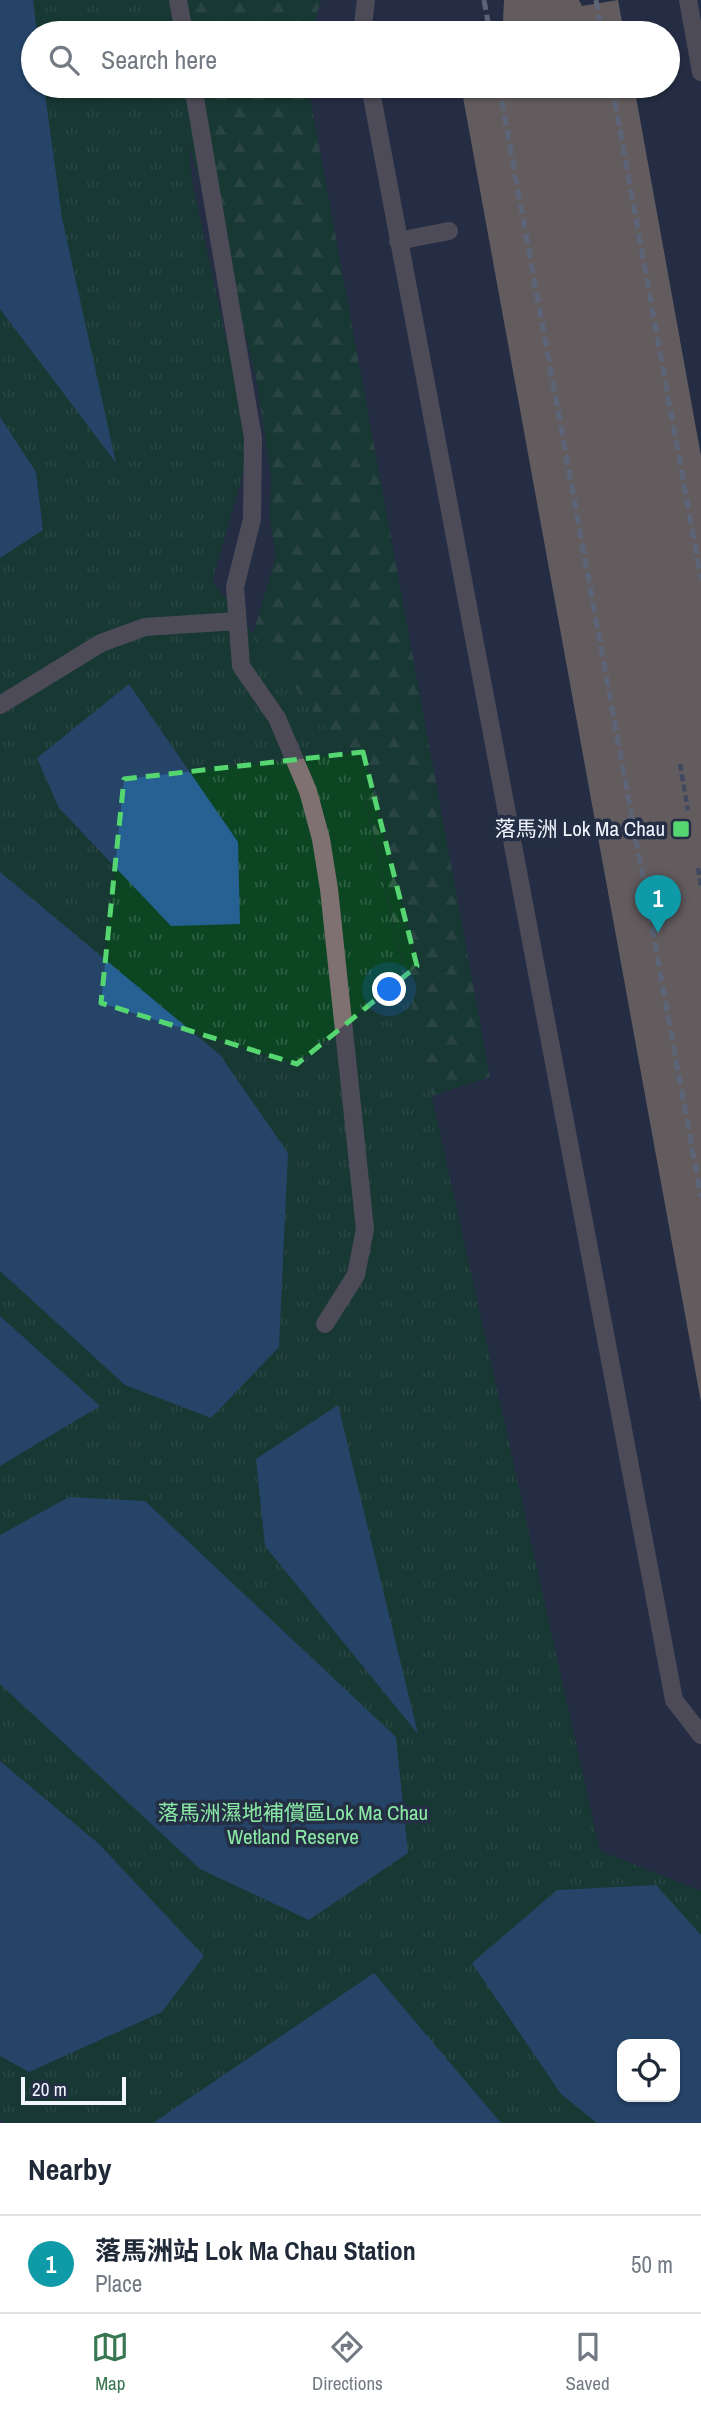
<!DOCTYPE html>
<html lang="en">
<head>
<meta charset="utf-8">
<style>
  :root { --surface:#fff; --page:#f2f2f3; --text:#1f2937; --muted:#747a83; --line:#e0e1e3; --accent:#387751 }
  body { margin:0; font-family:"Archivo Narrow","Noto Sans SC",sans-serif; background:var(--page); color:var(--text) }
  .controls { position:absolute; right:21px; bottom:21px; display:grid; overflow:hidden; border-radius:14px; box-shadow:0 2px 5px #0004 }
  .controls button { width:63px; height:63px; display:grid; place-items:center; padding:0; border:0; border-bottom:2px solid var(--line); background:var(--surface); color:var(--text); font:35px sans-serif }
  .scale { position:absolute; left:21px; bottom:18px; width:105px; box-sizing:border-box; padding-left:7px; border:4px solid #f1f5fe; border-top:0; font-size:19px; line-height:24px; white-space:nowrap; color:#f1f5fe; -webkit-text-stroke:5px #242e44; paint-order:stroke }
  .you { position:absolute; left:390px; top:990px; width:24px; height:24px; margin:-18px; border:5px solid #fff; border-radius:50%; background:#1a73e8; box-shadow:0 0 0 10px #1a73e833 }
  .badge { display:grid; place-items:center; width:46px; height:46px; border-radius:50%; background:var(--accent); color:#fff; font-size:23px; font-weight:700 }
  .pin { position:absolute; translate:-50% -58px; filter:drop-shadow(0 2px 4px #0008) }
  .pin::after { content:''; position:absolute; top:37px; width:24px; height:21px; background:inherit; clip-path:polygon(0 0,100% 0,50% 100%) }
  .list { margin:0; padding:0; list-style:none }
  h2 { display:flex; justify-content:space-between; align-items:center; height:91px; margin:0; padding:0 28px; font-size:30px }
  h2 small { font-size:23px; font-weight:400; color:var(--muted) }
  .list li { display:grid; grid-template-columns:46px 1fr auto; gap:21px; align-items:center; box-sizing:border-box; height:98px; padding:0 28px; border-top:2px solid var(--line) }
  .list b { display:block; font-size:26px; white-space:nowrap }
  .list p { margin:0; font-size:23px; white-space:nowrap; color:var(--muted) }
  .list em { font-size:23px; font-style:normal; color:var(--muted) }
  .icon { flex:none; width:38px; height:38px; fill:none; stroke:currentColor; stroke-width:2; stroke-linecap:round; stroke-linejoin:round }
  .map { position:relative; flex:none; width:701px; height:2123px; overflow:hidden }
  .search { position:absolute; background:var(--surface); box-shadow:0 2px 5px #0004; left:21px; right:21px; top:21px; height:77px; display:flex; align-items:center; gap:18px; box-sizing:border-box; padding:0 24px; border-radius:38px; color:var(--muted); font-size:26px }
  .sheet { height:189px; background:var(--surface) }
  nav { display:flex; justify-content:space-around; align-items:center; box-sizing:border-box; height:98px; border-top:2px solid var(--line); background:var(--surface); font-size:19px; color:var(--muted) }
  nav a { display:grid; justify-items:center; gap:4px }
  nav .on { color:var(--accent) }
  .map>svg:first-child { display:block }
  .forest { fill:url(#forest-firs) }
  .park { fill:url(#park-tufts); fill-rule:evenodd }
  .water { fill:#276194; fill-rule:evenodd }
  .building { fill:#af9482 }
  .lines { fill:none; stroke-linecap:round; stroke-linejoin:round }
  .path { stroke:#626a7c; stroke-width:4.5; stroke-dasharray:7 3.5; stroke-linecap:butt }
  .minor { stroke:#7f7072; stroke-width:18 }
  .rail { stroke:#a1a7b5; stroke-width:5; stroke-dasharray:10 5; stroke-linecap:butt }
  .marked { fill:none; stroke:#56d671; stroke-width:5; stroke-dasharray:14 9; stroke-linejoin:round }
  .poi-dot { fill:#56d671; stroke:#242e44; stroke-width:2.5 }
  .labels { text-anchor:middle; stroke-width:7; stroke-linejoin:round; paint-order:stroke }
  .poi-label { font-size:21px; fill:#f1f5fe; stroke:#242e44; text-anchor:end }
  .park-label { font-size:21px; fill:#8beaa5; stroke:#242e44 }
</style>
</head>
<body>
<div class="map">
<svg width="701" height="2123" viewBox="0 0 701 2123">
  <defs>
    <pattern id="forest-firs" width="22" height="20" patternUnits="userSpaceOnUse" patternTransform="scale(1.75)"><rect width="22" height="20" fill="#0b4522"/><path d="M5 1l3.5 6h-7zM16 11l3.5 6h-7z" fill="#2f6043"/></pattern>
    <pattern id="park-tufts" width="24" height="20" patternUnits="userSpaceOnUse" patternTransform="scale(1.75)"><rect width="24" height="20" fill="#0b4522"/><path d="M3 7l-1-3M5 7V3M7 7l1-3M15 17l-1-3M17 17v-4M19 17l1-3" fill="none" stroke="#2f6043"/></pattern>
  </defs>
  <rect width="100%" height="100%" fill="#242e44"/>
  <path class="forest" d="M170 0H321L312 33H174Z
    M181 86H308L490 1077 432 1096 365 795 253 634 276 556 270 520 271 475 256 377 226 256 188 144Z"/>
  <path class="park" d="M0 0H170L174 33H33V86H181L193 186 250 449 212 581 359 770 600 1851 701 1891V2123H5L0 2118ZM622 2044H675V2097H622Z"/>
  <path class="water" d="M0 0H33L37 33H33V86H44L62 218 116 463 0 309Z
    M0 417 36 472 43 530 0 558Z
    M129 684 238 842 240 924 171 926 59 808 37 758Z
    M0 872 220 1055 288 1153 279 1347 211 1418 125 1385 0 1271Z
    M0 1316 100 1406 0 1466Z
    M338 1405 418 1734 265 1546 256 1459Z
    M69 1497 145 1501 396 1737 408 1853 309 1920 200 1869 0 1684V1535Z
    M0 1761 99 1844 204 1956 162 2012 29 2072 0 2056Z
    M656 1885 701 1935V2123H597L561 2094 472 1963 557 1890ZM622 2044H675V2097H622Z
    M374 1973 501 2123H153Z"/>
  <path class="building" d="M504 0H579L582 6 618 0 624 33H452L451 30 503 21Z
    M461 86H634L701 456V1402Z"/>
  <g class="lines">
    <path class="path" d="M680 764 688 810
      M698 868 701 886"/>
    <path class="minor" d="M178 0 184 33
      M688 0 701 72
      M362 33 366 0
      M193 86 253 438 252 519 235 587 241 666 277 718 308 791 321 839 329 889 365 1229 356 1275 325 1324
      M370 86 674 1700 701 1735
      M398 241 449 231
      M0 705 101 643 145 627 237 621"/>
    <path class="rail" d="M484 0 490 33
      M596 0 602 33
      M499 86 701 1197
      M612 86 701 579"/>
  </g>
  <path d="M0 0H701V2123H0ZM363 752 417 966 297 1064 101 1003 124 779Z" fill="#242e44" fill-opacity=".55" fill-rule="evenodd"/>
  <path class="marked" d="M363 752 417 966 297 1064 101 1003 124 779Z"/>
  <rect class="poi-dot" x="672" y="820" width="18" height="18" rx="3.5"/>
  <g class="labels">
    <g class="poi-label">
      <text x="665" y="836">落馬洲 Lok Ma Chau</text>
    </g>
    <g class="park-label">
      <text x="293" y="1820">落馬洲濕地補償區Lok Ma Chau<tspan x="293" dy="24">Wetland Reserve</tspan></text>
    </g>
  </g>
</svg>
<div class="controls">
<button><svg class="icon" aria-label="locate" viewBox="0 0 24 24"><circle cx="12" cy="12" r="6"/><path d="M12 2v4M12 18v4M2 12h4M18 12h4"/></svg></button>
</div>
<div class="scale">20 m</div>
<div class="you"></div>
<div class="pin badge" style="left:658px;top:933px;background:#0f9aa8">1</div>
<div class="search"><svg class="icon" aria-label="search" viewBox="0 0 24 24"><circle cx="10" cy="10" r="6"/><path d="M15 15l6 6"/></svg>Search here</div>
</div>
<section class="sheet">
<h2>Nearby<small></small></h2>
<ul class="list">
<li><span class="badge" style="background:#0f9aa8">1</span><div><b>落馬洲站 Lok Ma Chau Station</b><p>Place</p></div><em>50 m</em></li>
</ul>
</section>
<nav>
<a class="on"><svg class="icon" aria-label="map" viewBox="0 0 24 24"><path d="M3 6l6-2 6 2 6-2v14l-6 2-6-2-6 2zM9 4v14M15 6v14"/></svg>Map</a>
<a><svg class="icon" aria-label="directions" viewBox="0 0 24 24"><path d="M12 3l9 9-9 9-9-9zM9 14v-3h6M13 9l2 2-2 2"/></svg>Directions</a>
<a><svg class="icon" aria-label="saved" viewBox="0 0 24 24"><path d="M7 4h10v16l-5-4-5 4z"/></svg>Saved</a>
</nav>
</body>
</html>
